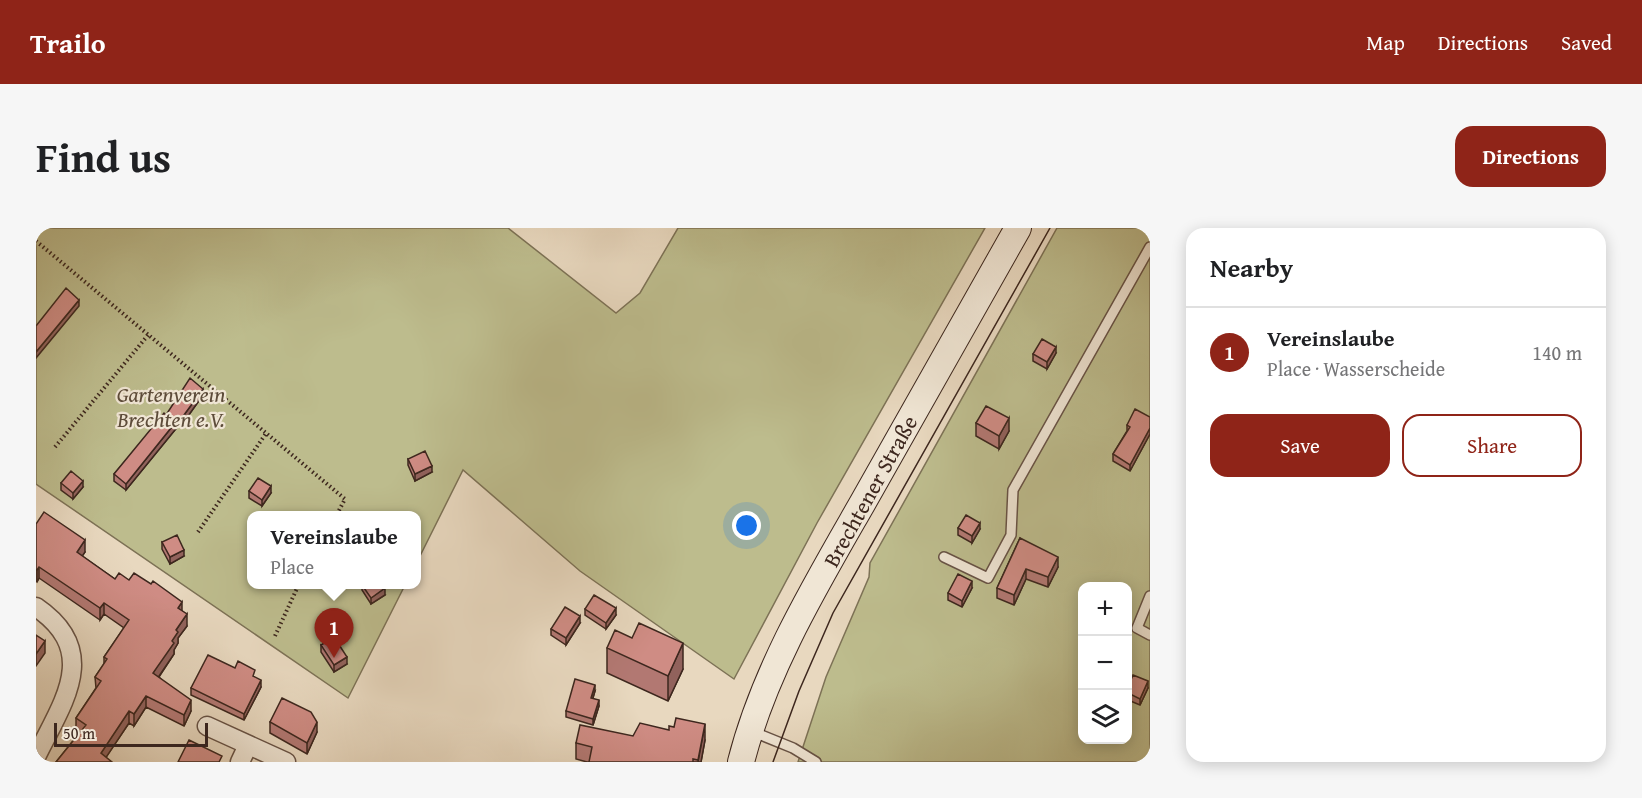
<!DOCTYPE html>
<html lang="en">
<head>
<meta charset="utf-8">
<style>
  :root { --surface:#fff; --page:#f6f6f6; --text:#202124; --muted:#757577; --line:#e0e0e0; --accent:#8f2418 }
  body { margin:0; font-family:"Gentium Book Plus",serif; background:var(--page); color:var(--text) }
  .controls { position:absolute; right:18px; bottom:18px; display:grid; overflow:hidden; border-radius:12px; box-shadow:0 3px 15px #0003 }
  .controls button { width:54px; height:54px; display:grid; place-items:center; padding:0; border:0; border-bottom:2px solid var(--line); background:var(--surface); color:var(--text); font:30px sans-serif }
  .scale { position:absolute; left:18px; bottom:15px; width:154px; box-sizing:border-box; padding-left:6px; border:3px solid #3d271e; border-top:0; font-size:16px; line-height:21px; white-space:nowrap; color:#3d271e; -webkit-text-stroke:4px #f0e6d5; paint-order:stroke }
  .you { position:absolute; left:711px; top:298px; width:21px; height:21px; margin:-15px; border:4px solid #fff; border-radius:50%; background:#1a73e8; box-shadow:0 0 0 9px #1a73e833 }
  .badge { display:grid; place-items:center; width:39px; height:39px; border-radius:50%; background:var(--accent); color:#fff; font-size:20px; font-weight:700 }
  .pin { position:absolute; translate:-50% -50px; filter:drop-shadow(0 2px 3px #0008) }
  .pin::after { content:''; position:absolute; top:32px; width:21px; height:18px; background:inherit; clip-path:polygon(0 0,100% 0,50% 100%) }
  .popup { position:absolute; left:211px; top:283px; width:174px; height:78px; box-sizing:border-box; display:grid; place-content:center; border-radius:12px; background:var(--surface); filter:drop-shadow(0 2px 4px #0005); font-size:20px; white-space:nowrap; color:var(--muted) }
  .popup b { font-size:22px; color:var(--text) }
  .popup::after { content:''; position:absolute; left:50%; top:100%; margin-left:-12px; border:12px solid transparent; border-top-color:var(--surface) }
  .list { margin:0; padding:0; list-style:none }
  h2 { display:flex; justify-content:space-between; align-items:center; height:78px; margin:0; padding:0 24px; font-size:26px }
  h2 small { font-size:20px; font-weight:400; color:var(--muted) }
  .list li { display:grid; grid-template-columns:39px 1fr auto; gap:18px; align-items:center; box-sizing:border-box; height:90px; padding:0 24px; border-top:2px solid var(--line) }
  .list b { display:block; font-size:22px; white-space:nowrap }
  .list p { margin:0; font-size:20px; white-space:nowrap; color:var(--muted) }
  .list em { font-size:20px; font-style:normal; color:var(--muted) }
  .actions { display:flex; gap:12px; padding:18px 24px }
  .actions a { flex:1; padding:14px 0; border:2px solid var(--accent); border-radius:18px; text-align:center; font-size:21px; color:var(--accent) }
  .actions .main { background:var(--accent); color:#fff }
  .icon { flex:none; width:33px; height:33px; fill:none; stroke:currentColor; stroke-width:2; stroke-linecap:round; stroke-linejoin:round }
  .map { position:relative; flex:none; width:1114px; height:534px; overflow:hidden; border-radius:18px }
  header { display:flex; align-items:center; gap:36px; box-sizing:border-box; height:84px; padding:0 30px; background:var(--accent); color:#fff }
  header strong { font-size:28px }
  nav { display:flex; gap:33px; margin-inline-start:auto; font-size:21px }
  .intro { display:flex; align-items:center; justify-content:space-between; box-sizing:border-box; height:144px; padding:0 36px }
  h1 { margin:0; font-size:42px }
  .button { padding:15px 27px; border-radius:18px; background:var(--accent); color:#fff; font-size:21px; font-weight:700 }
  main { display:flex; gap:36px; padding:0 36px }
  aside { flex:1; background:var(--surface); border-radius:18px; box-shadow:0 3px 15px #0003 }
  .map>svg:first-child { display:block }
  .green { fill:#bdbc8d; stroke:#7d7256; stroke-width:1.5; fill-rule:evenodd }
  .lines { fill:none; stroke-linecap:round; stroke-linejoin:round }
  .service-casing { stroke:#685346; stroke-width:12 }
  .minor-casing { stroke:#685346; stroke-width:21 }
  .secondary-casing { stroke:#3d271e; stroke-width:28 }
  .path { stroke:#3d271e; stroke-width:4; stroke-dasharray:1.5 3; stroke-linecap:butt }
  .service { stroke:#f0e6d5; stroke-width:9 }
  .minor { stroke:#f0e6d5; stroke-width:18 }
  .secondary { stroke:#f0e6d5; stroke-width:26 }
  .tram { stroke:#3d271e; stroke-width:1.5 }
  .wall { fill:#b27872; stroke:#3d271e; stroke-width:1.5 }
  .shaded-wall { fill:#91625c; stroke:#3d271e; stroke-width:1.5 }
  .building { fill:#cf8c84; stroke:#3d271e; stroke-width:1.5 }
  .labels { text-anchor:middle; stroke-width:4.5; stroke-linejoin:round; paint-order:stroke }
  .park-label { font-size:22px; font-style:italic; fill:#5d4c3a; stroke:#f0e6d5 }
  .street-label { font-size:22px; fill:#3d271e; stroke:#f0e6d5 }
</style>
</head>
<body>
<header>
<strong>Trailo</strong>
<nav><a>Map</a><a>Directions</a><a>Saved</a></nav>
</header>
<div class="intro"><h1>Find us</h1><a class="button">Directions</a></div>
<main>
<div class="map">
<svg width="1114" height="534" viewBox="0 0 1114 534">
  <rect width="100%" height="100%" fill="#e8d8bf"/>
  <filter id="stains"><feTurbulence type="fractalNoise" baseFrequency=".00333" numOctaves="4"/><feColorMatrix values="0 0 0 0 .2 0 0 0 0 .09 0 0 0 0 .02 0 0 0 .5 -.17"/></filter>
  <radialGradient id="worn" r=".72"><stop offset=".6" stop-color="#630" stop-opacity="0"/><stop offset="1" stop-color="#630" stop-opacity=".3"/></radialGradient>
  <path class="green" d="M0 0H472L580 85 604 65 642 0H949L781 295 698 451 544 343 427 242 381 334 380 288H216V356L369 357 312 470 0 256Z
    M1021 0H1114V534H762L790 449 833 349 834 335ZM1046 358H1092V512H1046Z"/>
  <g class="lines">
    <defs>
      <path id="service" d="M908 329 952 350 975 307 977 262 1114 19
        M1114 368 1101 400 1114 407
        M715 503 757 520 780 534"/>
      <path id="minor" d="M0 379C66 424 26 475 0 529
        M171 498 250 534
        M204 534 212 517"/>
      <path id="secondary" d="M705 534C728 443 779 358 826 276 878 184 930 92 982 0"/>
    </defs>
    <use href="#service" class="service-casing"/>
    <use href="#minor" class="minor-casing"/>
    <use href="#secondary" class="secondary-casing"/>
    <path class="path" d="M0 13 309 271 300 288
      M19 219 113 106
      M162 304 231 204
      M239 408 263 356"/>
    <use href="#service" class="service"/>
    <use href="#minor" class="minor"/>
    <use href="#secondary" class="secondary"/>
    <path class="tram" d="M737 534 763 463 797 385 1014 0"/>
  </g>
  <path class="wall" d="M1020 125 1011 141 997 133V126Z
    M167 167 145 198 143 197 90 262 78 253V246L130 187Z
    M1114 189V206L1094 243 1077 233V226L1091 203V197Z
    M940 195 973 203 963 221 940 208Z
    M372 231 396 244 379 253 372 237Z
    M25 255 47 259 37 271 25 262Z
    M213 263 235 265 226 278 213 270Z
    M0 296 49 324 46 328 79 351 93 352 146 383 151 398 142 410V415L138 422V426L123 449 155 483 148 498 110 479 98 498 93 495 70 529 20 534 44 504 40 501V490L60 460 59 449 68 436V429L88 400 68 386 64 392 3 350 1 354 0 353Z
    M922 300 944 301 936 315 922 307Z
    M984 310 1022 339 1012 359 990 351 978 377 961 370V360Z
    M126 314 148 328 134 336 126 321Z
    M326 357 349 367 335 376 326 362Z
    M936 360 926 379 912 372V365Z
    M549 381 580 387 570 401 549 387Z
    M544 395 530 417 515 407V401Z
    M596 410 647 441 632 473 571 445V420Z
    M285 417 311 436 298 444 285 424Z
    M199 440 225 459 208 492 155 467V460Z
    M1092 459 1112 460 1104 477 1092 472Z
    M559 463 557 470 563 478 557 497 530 489V483Z
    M234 494 281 504 271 526 234 505Z
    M638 499 669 512 665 534H551L540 531V515L597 508 633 502Z"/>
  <path class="shaded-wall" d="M43 72V78L0 130V124Z
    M1020 119V125L1011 141V134Z
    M167 161V167L145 198V191Z
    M143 190V197L90 262V256Z
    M973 190V203L963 221V208Z
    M1114 200V206L1094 243V237Z
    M396 238V244L379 253V246Z
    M47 253V259L37 271V265Z
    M235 258V265L226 278V272Z
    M944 295V301L936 315V308Z
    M49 312V324L41 336V324Z
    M148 322V328L134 336V329Z
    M1022 329V339L1012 359V349Z
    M3 339V350L1 354V342Z
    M990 341V351L978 377V367Z
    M936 353V360L926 379V373Z
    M349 360V367L335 376V370Z
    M146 374V385L142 380Z
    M68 375V386L64 392V380Z
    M580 380V387L570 401V395Z
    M151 386V398L142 410V415L138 422V426L117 457V445L136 413 140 402Z
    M544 388V395L530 417V410Z
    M9 413V425L0 438V426Z
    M647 415V441L632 473V448Z
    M311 429V436L298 444V437Z
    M225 452V459L208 492V486Z
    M1112 453V460L1104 477V471Z
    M559 457V463L555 476V470Z
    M110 468V479L98 498V486Z
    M155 472V483L148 498V487Z
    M563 472V478L557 497V491Z
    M93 483V495L67 534 65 525Z
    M281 494V504L271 526V515Z
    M669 496V512L665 534H662Z"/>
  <path class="building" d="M30 60 43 72 0 124V98Z
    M1006 111 1020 119 1011 134 997 126Z
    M154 150 167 161 145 191 143 190 90 256 78 246 128 185 130 187Z
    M950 178 973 190 963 208 940 195Z
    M1099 181 1114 189V200L1094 237 1077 226 1094 199 1091 197Z
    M389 223 396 238 379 246 372 231Z
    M35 243 47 253 37 265 25 255Z
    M222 250 235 258 226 272 213 263Z
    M8 284 49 312 41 324 79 351 83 345 93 352 98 345 115 356 117 353 146 374 142 380 151 386 140 402 142 404 136 413 138 415 117 445 155 472 148 487 110 468 98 486 93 483 65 525 76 534H20L50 497 40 490 65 453 59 449 71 431 68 429 93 392 68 375 64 380 3 339 1 342H0V296Z
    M930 287 944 295 936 308 922 300Z
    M141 307 148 322 134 329 126 314Z
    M984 310 1022 329 1012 349 990 341 978 367 961 360Z
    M922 346 936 353 926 373 912 365Z
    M326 357H347L349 360 335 370Z
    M558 367 580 380 570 395 549 381Z
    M529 379 544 388 530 410 515 401Z
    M603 395 647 415 632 448 571 420 579 402 596 410Z
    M0 407 9 413 0 426Z
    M298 409 311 429 298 437 285 417Z
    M172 427 199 440 202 433 219 442 217 448 225 452 208 486 155 460Z
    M1097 447 1112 453 1104 471 1092 465V459Z
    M539 451 559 457 555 470 563 472 557 491 530 483Z
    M246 470 275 484 281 494 271 515 234 494Z
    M640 490 669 496 662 532 657 531V534H553L556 519 540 515 544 497 597 508 604 495 633 502V498L638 499Z
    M153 512 186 528 183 534H142Z"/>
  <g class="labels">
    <g class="park-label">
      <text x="135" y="174">Gartenverein<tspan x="135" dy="25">Brechten e.V.</tspan></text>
    </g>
    <g class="street-label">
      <text transform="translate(834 263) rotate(-61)" y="8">Brechtener Straße</text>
    </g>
  </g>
  <rect width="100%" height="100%" filter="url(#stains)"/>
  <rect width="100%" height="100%" fill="url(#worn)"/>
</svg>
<div class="controls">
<button>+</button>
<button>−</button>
<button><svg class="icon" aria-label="layers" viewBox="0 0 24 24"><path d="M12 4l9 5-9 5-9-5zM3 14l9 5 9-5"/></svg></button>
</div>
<div class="scale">50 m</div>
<div class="you"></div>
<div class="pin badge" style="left:298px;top:430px">1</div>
<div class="popup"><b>Vereinslaube</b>Place</div>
</div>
<aside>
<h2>Nearby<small></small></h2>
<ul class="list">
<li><span class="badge">1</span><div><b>Vereinslaube</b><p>Place · Wasserscheide</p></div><em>140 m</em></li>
</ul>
<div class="actions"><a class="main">Save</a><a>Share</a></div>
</aside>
</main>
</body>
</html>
